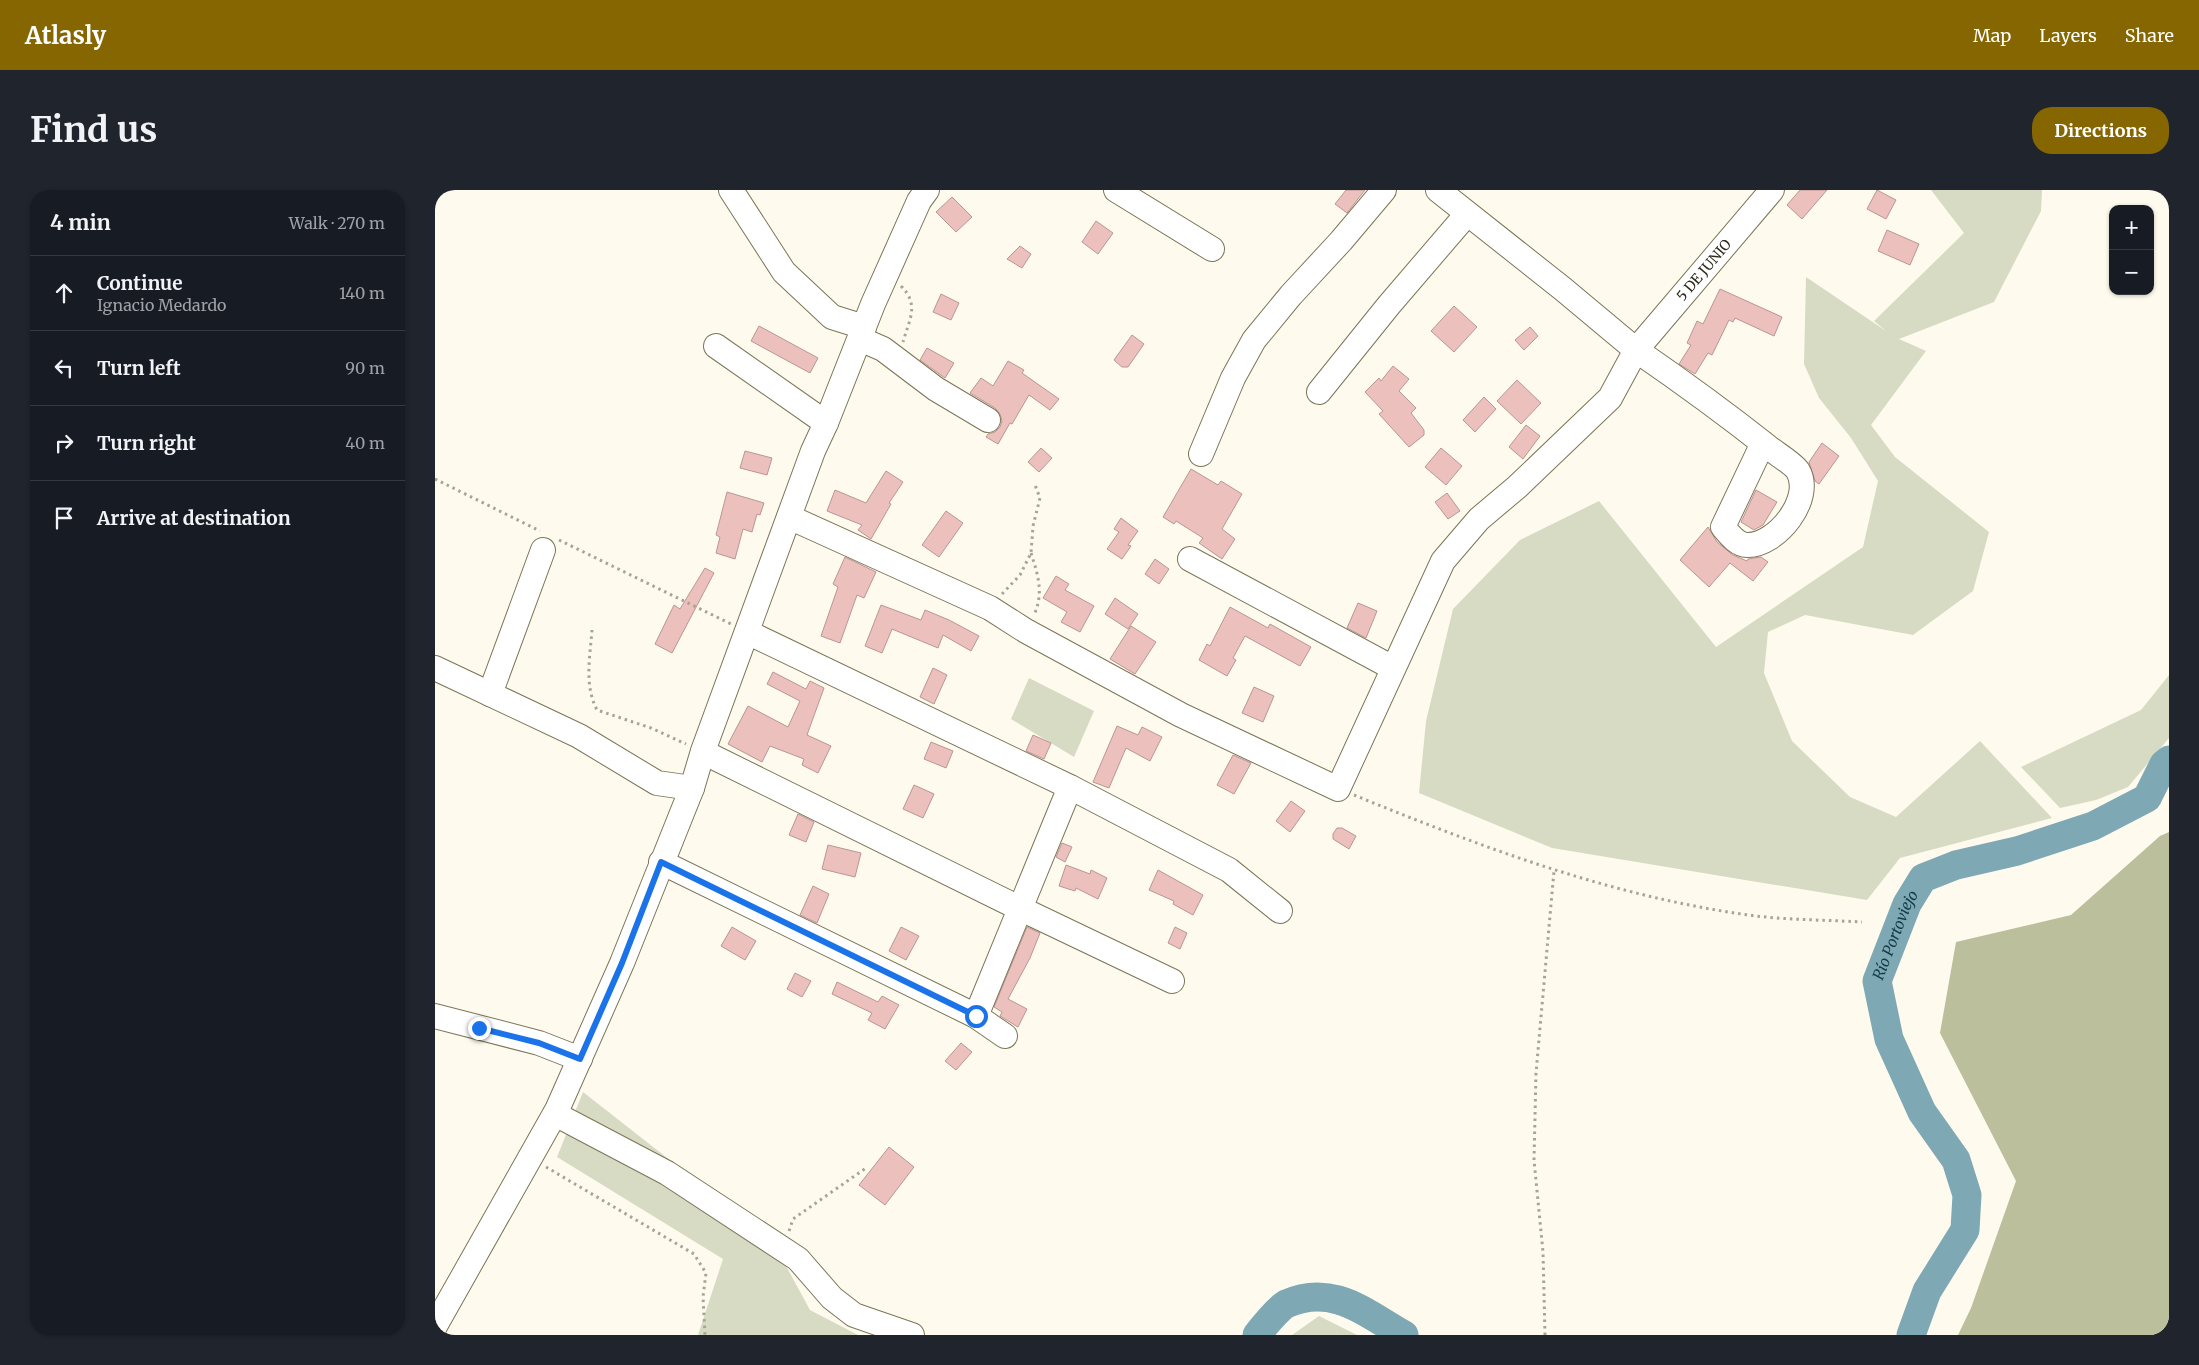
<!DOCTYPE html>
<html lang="en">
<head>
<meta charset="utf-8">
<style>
  :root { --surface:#171b24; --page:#20242c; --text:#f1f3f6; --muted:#9ea1a6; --line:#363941; --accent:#856600 }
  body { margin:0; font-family:Merriweather,serif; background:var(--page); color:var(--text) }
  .controls { position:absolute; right:15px; top:15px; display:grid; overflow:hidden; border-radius:10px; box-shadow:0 1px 4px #0004 }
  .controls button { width:45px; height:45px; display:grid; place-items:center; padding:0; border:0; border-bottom:1px solid var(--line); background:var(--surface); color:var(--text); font:25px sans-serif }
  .stop { position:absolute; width:15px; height:15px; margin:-11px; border:4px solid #1a73e8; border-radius:50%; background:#fff }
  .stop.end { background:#1a73e8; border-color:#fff; box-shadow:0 1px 5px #0008 }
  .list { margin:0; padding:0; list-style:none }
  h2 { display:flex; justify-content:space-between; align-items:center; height:65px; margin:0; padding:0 20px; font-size:21px }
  h2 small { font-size:16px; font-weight:400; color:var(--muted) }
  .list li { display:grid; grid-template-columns:32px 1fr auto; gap:15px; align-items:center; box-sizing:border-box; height:75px; padding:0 20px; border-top:1px solid var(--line) }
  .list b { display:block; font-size:19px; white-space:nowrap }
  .list p { margin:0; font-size:16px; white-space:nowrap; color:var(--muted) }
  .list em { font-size:16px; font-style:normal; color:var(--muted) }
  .icon { flex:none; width:28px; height:28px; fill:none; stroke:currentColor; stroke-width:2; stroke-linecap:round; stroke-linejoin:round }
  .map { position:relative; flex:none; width:1734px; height:1145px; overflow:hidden; border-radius:20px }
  header { display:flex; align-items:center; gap:30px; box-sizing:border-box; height:70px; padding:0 25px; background:var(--accent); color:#fff }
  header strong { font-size:24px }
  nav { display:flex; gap:28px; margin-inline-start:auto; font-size:18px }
  .intro { display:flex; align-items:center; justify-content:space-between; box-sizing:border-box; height:120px; padding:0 30px }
  h1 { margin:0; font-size:35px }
  .button { padding:12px 22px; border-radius:20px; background:var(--accent); color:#fff; font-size:18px; font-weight:700 }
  main { display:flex; gap:30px; padding:0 30px }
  aside { flex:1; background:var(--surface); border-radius:20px; box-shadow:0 1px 4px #0004 }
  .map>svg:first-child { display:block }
  .green { fill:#d8dbc4 }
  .forest { fill:#bbbf9b }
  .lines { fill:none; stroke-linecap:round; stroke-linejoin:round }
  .river { stroke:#7da8b4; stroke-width:29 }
  .building { fill:#ebc0bd; stroke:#bb9592 }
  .minor-casing { stroke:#7c7556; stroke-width:26 }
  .path { stroke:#a7a496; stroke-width:3; stroke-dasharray:2.5 4; stroke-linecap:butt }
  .minor { stroke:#fff; stroke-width:24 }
  .route { stroke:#1a73e8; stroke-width:6 }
  .labels { text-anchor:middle; stroke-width:5; stroke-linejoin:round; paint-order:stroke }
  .street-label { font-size:14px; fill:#2e2b1d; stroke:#fff }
  .water-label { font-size:15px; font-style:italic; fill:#123b45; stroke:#fff }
</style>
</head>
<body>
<header>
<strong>Atlasly</strong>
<nav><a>Map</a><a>Layers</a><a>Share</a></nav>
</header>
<div class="intro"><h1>Find us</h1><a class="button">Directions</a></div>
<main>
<aside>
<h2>4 min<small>Walk · 270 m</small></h2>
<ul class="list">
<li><svg class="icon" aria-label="ahead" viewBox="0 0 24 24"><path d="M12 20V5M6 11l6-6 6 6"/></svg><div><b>Continue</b><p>Ignacio Medardo</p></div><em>140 m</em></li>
<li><svg class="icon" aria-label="left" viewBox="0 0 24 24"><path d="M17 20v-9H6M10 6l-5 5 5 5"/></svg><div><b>Turn left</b></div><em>90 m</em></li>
<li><svg class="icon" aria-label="right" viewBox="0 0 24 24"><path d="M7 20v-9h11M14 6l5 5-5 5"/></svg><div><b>Turn right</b></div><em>40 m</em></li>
<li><svg class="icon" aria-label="arrive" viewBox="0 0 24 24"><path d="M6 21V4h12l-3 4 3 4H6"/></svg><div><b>Arrive at destination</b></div></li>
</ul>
</aside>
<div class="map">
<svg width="1734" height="1145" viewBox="0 0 1734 1145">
  <rect width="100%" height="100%" fill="#fefbee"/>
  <path class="green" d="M1496 0H1607L1606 21 1559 112 1464 149 1491 161 1436 235 1460 267 1554 342 1538 401 1478 445 1370 425 1333 442 1329 483 1357 551 1415 607 1461 627 1545 551 1617 628 1465 668 1432 710 1117 658 984 603 991 531 1018 419 1085 350 1164 311 1281 457 1428 357 1443 291 1416 248 1384 208 1369 174 1371 87 1451 141 1439 131 1529 43Z
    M1734 485V548L1693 597 1661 610 1625 618 1586 577 1706 520Z
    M594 488 659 521 639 567 576 529Z
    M148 902 337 1050 375 1120 423 1145H263L288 1069 122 967Z
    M884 1126 922 1145H857Z"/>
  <path class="forest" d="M1734 642V1145H1523L1536 1118 1581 991 1505 843 1521 752 1636 725 1725 646Z"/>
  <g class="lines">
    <g class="river">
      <path d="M822 1145C828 1137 843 1119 851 1114 898 1093 930 1123 969 1145"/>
      <path id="s1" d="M1476 1145 1492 1101 1530 1040 1532 1005 1521 970 1487 922 1454 849 1442 791 1472 714 1488 688 1521 675 1582 661 1658 636 1712 608 1729 574 1734 570"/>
    </g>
  </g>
  <path class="building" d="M911 0H930L912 23 900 14Z
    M1365 0H1392L1367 29 1352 15Z
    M1442 0 1461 10 1451 29 1432 19Z
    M517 7 537 27 521 42 501 22Z
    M661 31 678 43 663 64 647 52Z
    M1452 40 1484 54 1475 75 1443 61Z
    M585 56 596 64 587 78 572 69Z
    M1285 99 1347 127 1339 146 1300 128 1298 132 1294 130 1277 165 1273 163 1260 184 1244 174 1256 155 1252 153 1262 131 1268 134Z
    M506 104 524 113 516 130 498 122Z
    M1019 116 1042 137 1019 162 996 141Z
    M324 136 383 168 375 183 316 151Z
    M1095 137 1103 146 1089 160 1080 150Z
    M697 145 709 154 693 177H687L679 170Z
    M492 158 519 173 510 188 485 170Z
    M573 171 589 180 587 183 624 209 615 220 594 205 577 234 575 233 563 254 551 247 553 244 560 242 565 237 567 231 565 224 560 218 535 203 546 188 558 196Z
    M958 176 974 189 964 201 981 218 976 223 989 240V245L974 257 944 224 948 221 930 202 944 188 946 191Z
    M1082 190 1106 213 1086 234 1062 211Z
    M1049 207 1061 219 1040 242 1028 230Z
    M1091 235 1105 246 1088 269 1074 257Z
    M1387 253 1404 266 1384 294 1380 291 1374 272Z
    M606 258 617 268 604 282 593 272Z
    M1006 258 1027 276 1011 295 990 277Z
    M310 261 337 268 332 285 305 278Z
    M756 279 783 295 786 291 807 304 787 339 800 349 787 369 764 353 768 348 741 331 739 334 728 327Z
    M451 281 468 292 454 313 456 314 436 349 423 340 427 335 392 321 400 300 431 313Z
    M1321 300 1342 312 1328 335 1319 340 1306 332Z
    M292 302 329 313 325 325 322 324 317 342 308 339 300 369 281 363 285 347 281 345Z
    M1012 303 1025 321 1013 329 1000 312Z
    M511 321 528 333 504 367 487 355Z
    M686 328 703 341 693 355 696 356 687 369 672 359 684 342 679 339Z
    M1273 337 1282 352 1298 365 1312 371 1313 369 1326 367 1333 372 1318 391 1295 373 1274 397 1245 370Z
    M410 367 441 382 429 408 422 405 405 453 386 446 403 397 398 394Z
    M720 369 734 379 724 394 710 384Z
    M270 378 279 383 237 463 220 454 239 415 245 419Z
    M621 386 634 394 630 400 659 416 645 442 626 432 632 422 608 408Z
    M680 408 703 424 693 439 670 424Z
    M923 413 942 421 931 448 912 438Z
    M446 415 486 430 490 420 514 430 544 446 536 461 508 445 503 458 457 439 447 463 430 456Z
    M795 417 833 438 835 434 876 457 865 476 810 446 798 468 801 470 792 486 764 470 772 454 775 456Z
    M696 436 721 452 700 484 675 469Z
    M498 478 512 485 499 514 485 507Z
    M338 482 371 499 375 491 389 498 372 545 396 556 383 583 367 575 369 569 335 556 327 572 293 554 313 516 353 537 365 511 332 494Z
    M819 497 839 506 828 532 807 523Z
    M682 536 703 545 707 537 727 547 715 571 691 558 674 598 658 592Z
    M598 545 616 553 609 569 591 561Z
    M496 552 518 561 511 578 489 569Z
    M798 565 816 573 799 604 782 595Z
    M479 595 499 604 488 628 468 619Z
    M856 611 870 621 855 642 841 631Z
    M363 624 379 632 371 652 354 645Z
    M902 638H907L921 646 914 659 898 649V644Z
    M627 653 637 657 630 672 621 667Z
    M393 655 426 663 420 687 387 679Z
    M631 675 655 684 656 680 672 688 663 709 641 698 640 701 624 696Z
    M723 680 768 705 758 725 738 714 739 711 714 700Z
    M378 696 394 704 382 733 365 725Z
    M297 737 321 751 310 770 286 756Z
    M466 737 484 746 471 770 454 761Z
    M592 737 605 743 595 768 573 809 592 819 583 837 565 826 567 822 559 817Z
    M740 737 752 743 745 759 733 753Z
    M360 783 376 791 367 807 352 799Z
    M402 792 443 812 447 806 464 815 450 839 433 830 437 823 397 804Z
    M526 853 537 862 521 880 510 871Z
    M454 957 479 977 450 1015 424 995Z"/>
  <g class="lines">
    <defs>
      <g id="minor">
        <path d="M296 0 349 82 397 127 429 137"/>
        <path d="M681 0 777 59"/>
        <path d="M425 149 448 159 501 199 553 230"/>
        <path d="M281 156 391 233"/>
        <path d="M884 202 954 115 1032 24"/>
        <path id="s2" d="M1328 253 1288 337C1294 344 1302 355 1312 355 1341 356 1379 309 1363 281 1359 274 1340 263 1333 257 1290 223 1246 191 1201 160L1337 0"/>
        <path d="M766 264 798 188 819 150 856 105 906 51 949 0"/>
        <path d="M354 327 555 418 591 441 746 525 903 599 1008 371 1044 329 1082 297 1175 208 1201 160 1128 99 1003 0"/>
        <path d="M755 369 958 478"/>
        <path d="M312 442 635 597 794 680 845 721"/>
        <path d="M0 478 144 546 222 593 257 598"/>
        <path d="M55 504 108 360"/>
        <path d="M268 562 584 718 737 791"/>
        <path d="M226 672 541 826 570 846"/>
        <path d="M0 826 104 853 145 869"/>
        <path d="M541 826 635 597"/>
        <path d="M120 924 232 983 363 1069 397 1108 419 1125 477 1145"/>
        <path d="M0 1136 122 920 187 773 257 598 268 561 378 261 391 233 438 114 484 11 492 0"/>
      </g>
    </defs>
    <use href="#minor" class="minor-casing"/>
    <path class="path" d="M466 96C485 115 474 130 468 152
      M0 289 105 341
      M124 350 296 434
      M596 363C603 385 609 403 599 425
      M567 404 585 385 596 363 598 336 605 308 600 295
      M157 440C155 467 149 495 162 520L216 538 251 554
      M919 605C1049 658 1181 708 1321 726 1356 730 1392 730 1427 732
      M111 977 259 1064 271 1083 268 1107 270 1145
      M354 1041 358 1029 431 978
      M1110 1145 1108 1062 1099 970 1101 883 1119 681"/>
    <use href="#minor" class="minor"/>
  </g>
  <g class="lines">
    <path class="route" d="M44 838 104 853 145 869 187 773 226 672 541 826"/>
  </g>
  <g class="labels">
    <g class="street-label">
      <text dy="5" stroke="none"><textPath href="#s2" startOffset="534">5 DE JUNIO</textPath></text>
    </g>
    <g class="water-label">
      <text dy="5" stroke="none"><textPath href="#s1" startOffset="438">Río Portoviejo</textPath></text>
    </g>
  </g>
</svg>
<div class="controls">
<button>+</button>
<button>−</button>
</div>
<div class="stop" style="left:541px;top:826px"></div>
<div class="stop end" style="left:44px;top:838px"></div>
</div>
</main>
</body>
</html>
